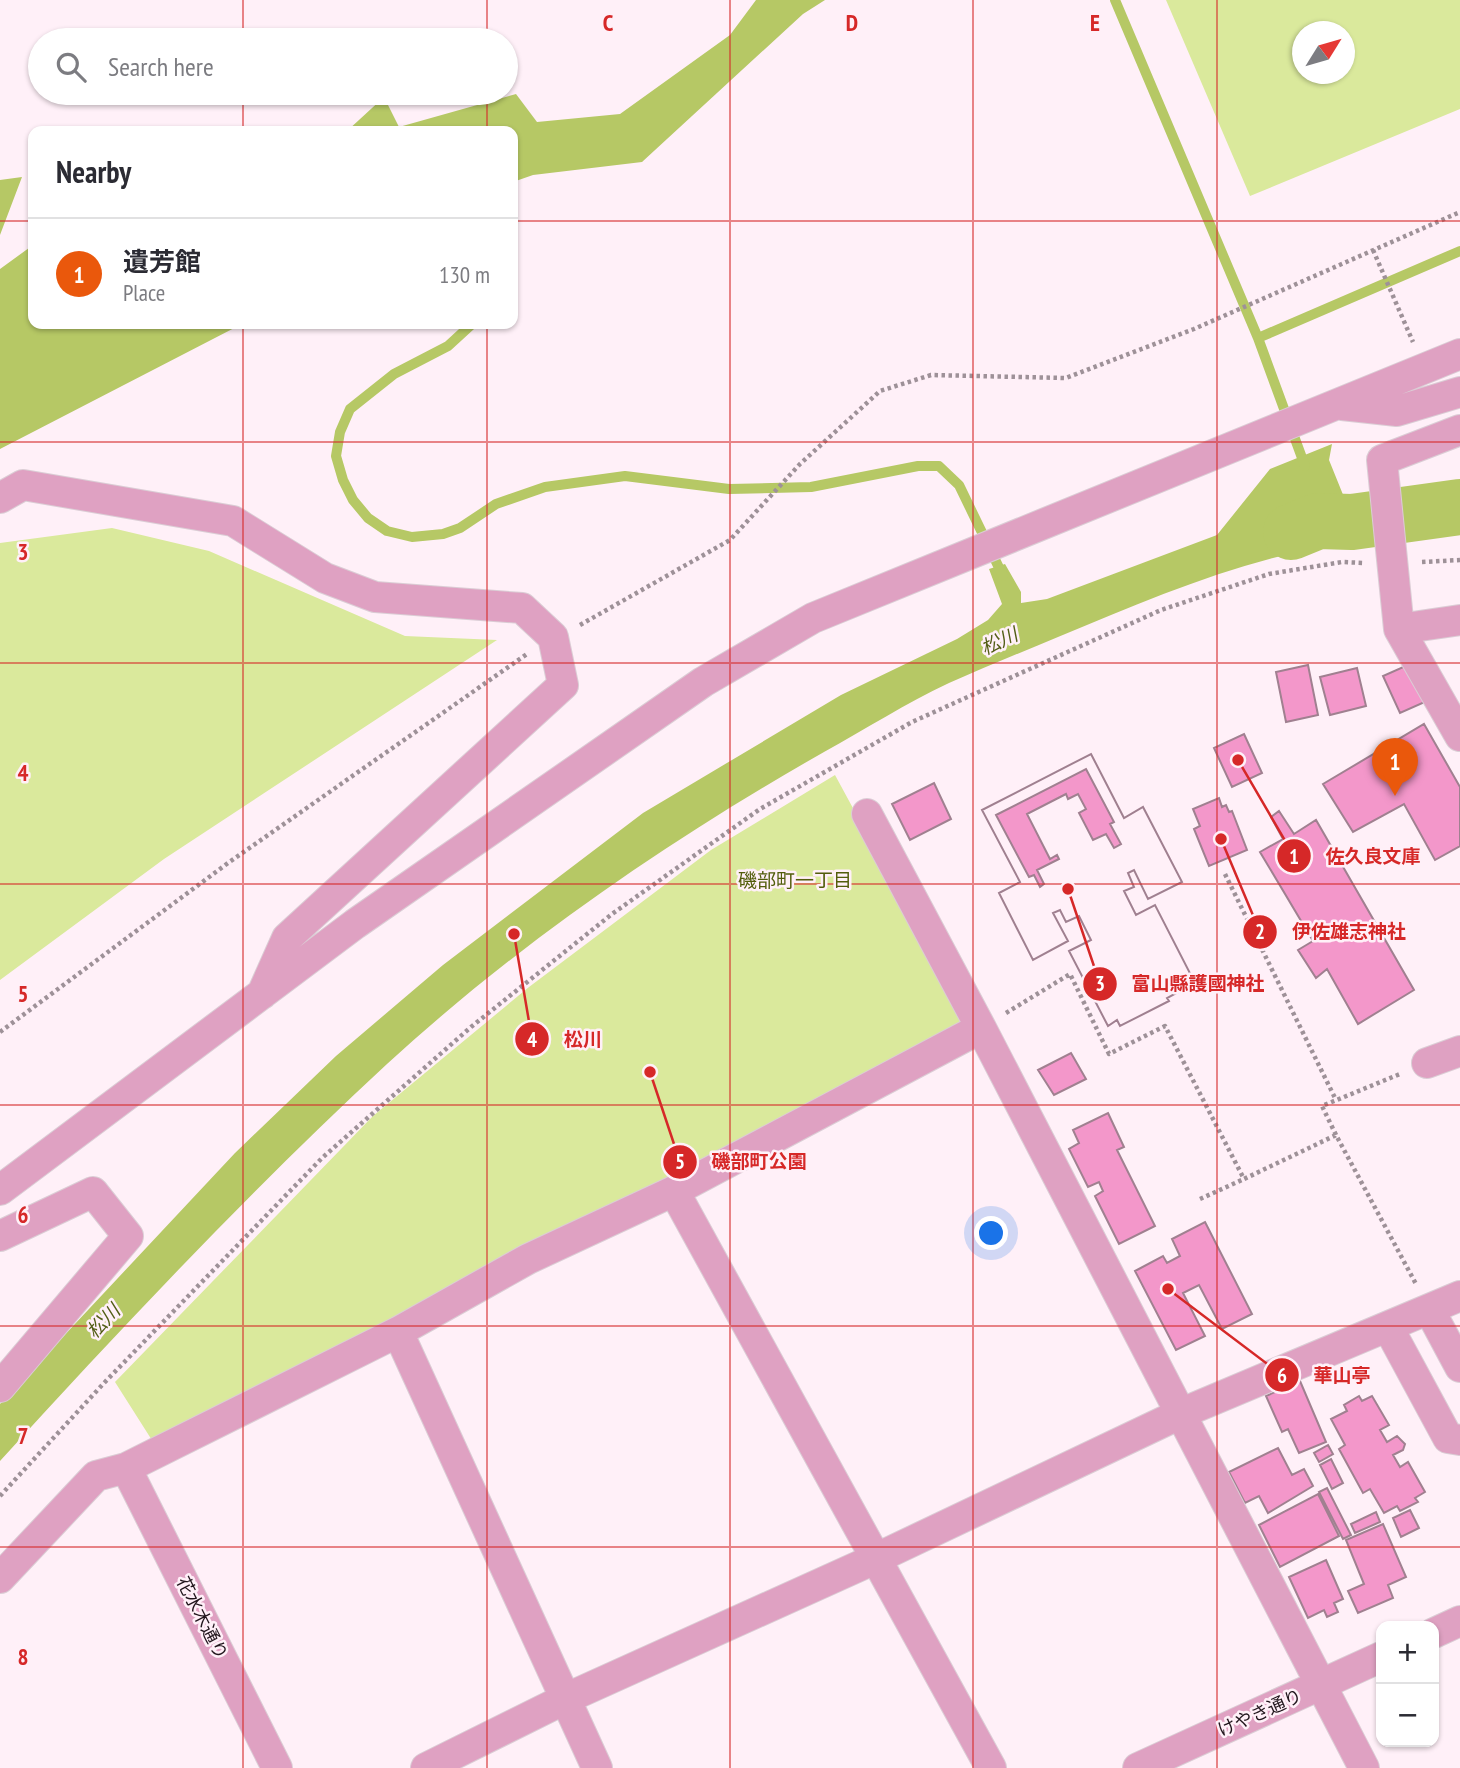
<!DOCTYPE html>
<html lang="en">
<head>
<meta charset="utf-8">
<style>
  :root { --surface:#fff; --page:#f7f7f7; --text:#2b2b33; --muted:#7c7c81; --line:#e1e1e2; --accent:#ea580c }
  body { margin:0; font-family:"PT Sans Narrow","Noto Sans JP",sans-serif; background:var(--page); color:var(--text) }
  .controls { position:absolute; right:21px; bottom:21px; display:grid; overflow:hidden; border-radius:14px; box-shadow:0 2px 5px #0004 }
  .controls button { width:63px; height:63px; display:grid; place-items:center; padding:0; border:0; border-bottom:2px solid var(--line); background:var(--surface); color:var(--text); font:35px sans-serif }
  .compass { position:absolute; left:1292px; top:21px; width:63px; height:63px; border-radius:50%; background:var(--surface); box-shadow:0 2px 5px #0004; rotate:53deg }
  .you { position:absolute; left:992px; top:1234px; width:24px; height:24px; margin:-18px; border:5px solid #fff; border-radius:50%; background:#1a73e8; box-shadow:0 0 0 10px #1a73e833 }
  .badge { display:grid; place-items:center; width:46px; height:46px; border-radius:50%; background:var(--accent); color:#fff; font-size:23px; font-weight:700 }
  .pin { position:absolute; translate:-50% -58px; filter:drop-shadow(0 2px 4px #0008) }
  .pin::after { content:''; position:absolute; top:37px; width:24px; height:21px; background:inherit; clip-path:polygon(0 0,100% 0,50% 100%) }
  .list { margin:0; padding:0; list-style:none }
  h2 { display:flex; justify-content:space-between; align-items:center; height:91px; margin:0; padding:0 28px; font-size:30px }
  h2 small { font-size:23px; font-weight:400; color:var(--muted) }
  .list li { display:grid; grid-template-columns:46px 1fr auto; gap:21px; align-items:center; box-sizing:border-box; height:112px; padding:0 28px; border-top:2px solid var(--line) }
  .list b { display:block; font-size:26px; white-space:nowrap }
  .list p { margin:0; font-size:23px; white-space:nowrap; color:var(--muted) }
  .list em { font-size:23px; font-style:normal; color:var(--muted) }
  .icon { flex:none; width:38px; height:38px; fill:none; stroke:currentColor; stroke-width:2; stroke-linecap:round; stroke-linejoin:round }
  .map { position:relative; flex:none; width:1460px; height:1768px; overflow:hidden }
  .search { position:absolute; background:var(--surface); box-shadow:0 2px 5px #0004; left:28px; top:28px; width:490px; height:77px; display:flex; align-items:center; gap:18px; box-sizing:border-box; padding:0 24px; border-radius:38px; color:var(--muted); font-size:26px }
  .panel { position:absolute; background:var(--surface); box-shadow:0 2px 5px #0004; left:28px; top:126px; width:490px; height:203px; border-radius:14px }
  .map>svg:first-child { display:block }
  .green { fill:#dae99c; fill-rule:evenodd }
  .water { fill:#b6c865 }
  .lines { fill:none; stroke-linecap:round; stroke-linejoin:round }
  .stream { stroke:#b6c865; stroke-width:10 }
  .river { stroke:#b6c865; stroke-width:56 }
  .building { fill:#f397ca; stroke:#a08090; stroke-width:2; fill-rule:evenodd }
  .minor-casing { stroke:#dbcdd5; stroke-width:32 }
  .path { stroke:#9e9198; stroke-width:4.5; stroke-dasharray:3.5 3.5; stroke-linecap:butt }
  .minor { stroke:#dfa1c2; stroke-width:30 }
  .grid { fill:none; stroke:#d62828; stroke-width:2; stroke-opacity:0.55 }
  .labels { text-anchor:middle; stroke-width:5; stroke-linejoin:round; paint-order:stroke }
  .street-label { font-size:18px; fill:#21151c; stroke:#fff0f8 }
  .water-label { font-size:19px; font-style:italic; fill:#535e16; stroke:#fff0f8 }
  .neighbourhood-label { font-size:19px; fill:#525d0b; stroke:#fff0f8 }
  .grid-label { font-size:23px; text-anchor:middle; font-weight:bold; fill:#d62828; stroke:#fff0f8; stroke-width:5; stroke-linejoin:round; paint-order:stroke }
  .leader { fill:none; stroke:#d62828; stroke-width:2.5 }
  .callout-dot { fill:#d62828; stroke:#fff0f8; stroke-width:2.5 }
  .mark-label { font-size:21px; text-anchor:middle; font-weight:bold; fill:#fff }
  .callout-label { font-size:19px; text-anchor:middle; font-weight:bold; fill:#d62828; stroke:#fff0f8; stroke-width:5; stroke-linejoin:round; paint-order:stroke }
</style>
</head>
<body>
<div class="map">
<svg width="1460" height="1768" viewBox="0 0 1460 1768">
  <rect width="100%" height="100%" fill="#fff0f8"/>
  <path class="green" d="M1166 0H1460V109L1250 196ZM1302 32H1344V74H1302Z
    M112 528 209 551 405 636 497 640 164 859 0 980V543Z
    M835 775 964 1013 959 1029 155 1445 115 1382 373 1116 529 987 711 850Z"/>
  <path class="water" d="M756 0H825L803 14 642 162 533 175 513 182V131H347L384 97 399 127 516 94 537 122 620 114 730 35Z
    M22 177 0 235V180Z
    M33 245V324H242L0 449V269Z
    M1332 444 1329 460 1350 512 1365 511 1368 532H1362L1361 541C1253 554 1157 596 1058 637 1022 652 985 667 949 683 906 703 866 729 824 752 669 840 519 943 387 1064 252 1189 125 1324 0 1461V1404L235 1153 336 1056 443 965 643 813 841 695 957 639 988 620 1002 604 989 569 1005 564 1021 592V603L1047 599 1217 535 1270 469Z
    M1460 495V519L1421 524 1418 520 1400 525 1397 510 1418 506V502Z"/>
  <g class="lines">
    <path class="stream" d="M1115 0 1258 338 1305 466
      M472 324 448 346 394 374 350 409 340 432 336 456 343 480 353 500 368 518 387 531 412 537 443 534 460 528 496 504 545 487 625 476 729 489 811 487 918 466H939L959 485 1003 576
      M1258 338 1460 251"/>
    <path class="river" d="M1291 532 1318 521 1352 522 1460 507"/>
  </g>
  <path class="building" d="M1410 664 1427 701 1400 713 1383 676Z
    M1308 665 1318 715 1286 722 1276 672Z
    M1357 668 1366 706 1330 715 1320 677Z
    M1424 724 1460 787V846L1435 860 1404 804 1353 832 1323 784Z
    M1244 734 1262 773 1232 787 1214 748Z
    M1091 754 1124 818 1143 807 1182 882 1148 899 1134 870 1128 873 1134 887 1124 891 1136 915 1155 905 1195 983 1167 998 1169 1001 1120 1026 1117 1020 1108 1026 1069 951 1091 940 1079 916 1066 922 1060 910 1053 913 1068 941 1033 960 999 893 1020 882 982 810ZM1086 769 1114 822 1110 824 1121 844 1114 848 1106 834 1093 840 1079 813 1086 809 1078 794 1068 799 1066 794 1027 814 1050 859 1057 855 1059 859 1037 870 1044 884 1040 887 1034 875 1029 877 996 815Z
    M1091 754 1124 818 1143 807 1182 882 1148 899 1134 870 1128 873 1134 887 1124 891 1136 915 1155 905 1195 983 1167 998 1169 1001 1120 1026 1117 1020 1108 1026 1069 951 1091 940 1079 916 1066 922 1060 910 1053 913 1068 941 1033 960 999 893 1020 882 982 810Z
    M934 783 951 819 910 840 892 804Z
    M1219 798 1222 807 1226 805 1229 812 1232 811 1247 850 1209 866 1194 829 1200 826 1193 809Z
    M1279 811 1294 834 1316 820 1414 990 1358 1024 1327 969 1316 978 1298 950 1313 941 1260 852 1283 839 1271 817Z
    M1071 1053 1086 1079 1054 1095 1038 1070Z
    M1108 1113 1124 1147 1117 1150 1155 1226 1119 1244 1095 1196 1103 1191 1099 1182 1088 1187 1069 1149 1079 1143 1073 1130Z
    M1205 1222 1252 1314 1222 1329 1199 1285 1183 1293 1205 1336 1176 1350 1135 1271 1163 1256 1167 1263 1180 1256 1172 1239Z
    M1300 1381 1326 1442 1299 1453 1288 1429 1282 1432 1266 1396Z
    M1359 1396 1362 1401 1372 1396 1389 1425 1380 1430 1387 1442 1397 1436 1405 1444 1403 1450 1393 1455 1400 1467 1408 1462 1425 1492 1415 1498 1418 1502 1400 1511 1397 1506 1384 1513 1370 1489 1363 1493 1339 1449 1345 1445 1331 1419 1347 1411 1344 1405Z
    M1328 1445 1333 1454 1319 1462 1314 1453Z
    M1278 1448 1292 1475 1304 1469 1313 1486 1268 1513 1259 1496 1245 1503 1229 1472Z
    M1331 1459 1343 1483 1332 1489 1320 1465Z
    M1327 1488 1351 1535 1343 1539 1319 1492Z
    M1318 1494 1339 1536 1280 1567 1259 1525Z
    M1410 1510 1419 1528 1401 1537 1393 1518Z
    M1376 1512 1380 1522 1355 1533 1351 1524Z
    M1383 1524 1406 1577 1388 1585 1393 1598 1358 1613 1348 1591 1364 1584 1346 1540Z
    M1326 1560 1343 1599 1334 1603 1338 1612 1327 1617 1324 1610 1308 1618 1289 1577Z"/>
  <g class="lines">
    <defs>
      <path id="minor" d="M1342 405 1397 411 1460 392
        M1460 430 1382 460 1399 629 1460 736
        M0 498 23 485 233 521 325 578 375 597 522 608 553 637 563 685 287 938 262 994
        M1399 629 1460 620
        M867 814 981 1028
        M1427 1063 1460 1051
        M0 1190 355 924 703 682 813 618 1460 354
        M674 1191 991 1768
        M0 1236 93 1192 128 1236 0 1387
        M1429 1309 1460 1367
        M1388 1327 1448 1438 1460 1440
        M398 1332 597 1768
        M126 1468 277 1768
        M0 1578 96 1476 126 1468 398 1332 528 1259 674 1191 981 1028 1364 1768
        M1434 1633 1460 1621
        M426 1768 567 1698 877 1558 1182 1413 1460 1296
        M1138 1768 1381 1657"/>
    </defs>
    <use href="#minor" class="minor-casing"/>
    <path class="path" d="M1373 250 1413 342
      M1422 562 1460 560
      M580 625 730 540 800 464 880 391 931 375 1066 378 1194 329 1460 212
      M1225 874 1336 1100
      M1006 1013 1070 974 1109 1054 1165 1026 1244 1179 1336 1135 1416 1284
      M0 1032 228 863 527 654
      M1336 1135 1322 1106 1400 1074
      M1200 1199 1244 1179
      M0 1496 104 1383 322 1158 471 1027 612 914 760 809 912 722 1161 610 1269 574 1342 562 1364 563"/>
    <use href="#minor" class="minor"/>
  </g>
  <path class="grid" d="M243 0V40M487 0V40M730 0V1768M973 0V1768M1217 0V1768M243 93V131M487 93V131M0 221H33M513 221H1460M243 324V1768M487 324V1768M0 442H1460M0 663H1460M0 884H1460M0 1105H1460M0 1326H1460M0 1547H1460"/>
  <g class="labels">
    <g class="street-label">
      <text transform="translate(202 1618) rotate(63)" y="6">花水木通り</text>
      <text transform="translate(1260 1713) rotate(-24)" y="6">けやき通り</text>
    </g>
    <g class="water-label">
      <text transform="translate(999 641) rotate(-25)" y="7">松川</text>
      <text transform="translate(103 1321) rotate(-46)" y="7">松川</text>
    </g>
    <g class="neighbourhood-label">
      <text x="795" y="887">磯部町一丁目</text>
    </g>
  </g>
  <g class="grid-label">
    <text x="608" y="31">C</text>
    <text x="852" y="31">D</text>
    <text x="1095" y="31">E</text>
    <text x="23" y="560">3</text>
    <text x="23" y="781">4</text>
    <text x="23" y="1002">5</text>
    <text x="23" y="1223">6</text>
    <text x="23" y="1444">7</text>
    <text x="23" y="1665">8</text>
  </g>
  <path class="leader" d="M1238 760L1294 856M1221 839L1260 932M1068 889L1100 984M514 934L532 1039M650 1072L680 1162M1168 1289L1282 1375"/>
  <g class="callout-dot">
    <circle cx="1238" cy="760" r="7"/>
    <circle cx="1221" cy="839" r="7"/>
    <circle cx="1068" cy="889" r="7"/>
    <circle cx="514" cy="934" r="7"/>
    <circle cx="650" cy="1072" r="7"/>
    <circle cx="1168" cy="1289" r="7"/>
    <circle cx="1294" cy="856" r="18"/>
    <circle cx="1260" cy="932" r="18"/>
    <circle cx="1100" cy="984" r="18"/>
    <circle cx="532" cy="1039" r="18"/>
    <circle cx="680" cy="1162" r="18"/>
    <circle cx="1282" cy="1375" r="18"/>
  </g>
  <g class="mark-label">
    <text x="1294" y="864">1</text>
    <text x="1260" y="939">2</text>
    <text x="1100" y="991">3</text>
    <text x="532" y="1047">4</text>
    <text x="680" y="1169">5</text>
    <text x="1282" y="1383">6</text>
  </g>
  <g class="callout-label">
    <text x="1373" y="863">佐久良文庫</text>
    <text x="1349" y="938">伊佐雄志神社</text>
    <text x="1198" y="990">富山縣護國神社</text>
    <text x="583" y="1046">松川</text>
    <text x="759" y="1168">磯部町公園</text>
    <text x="1342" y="1382">華山亭</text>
  </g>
</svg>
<div class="controls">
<button>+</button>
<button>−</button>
</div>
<svg class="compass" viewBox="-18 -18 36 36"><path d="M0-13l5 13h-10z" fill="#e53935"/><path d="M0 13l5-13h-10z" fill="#7c7c81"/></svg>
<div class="you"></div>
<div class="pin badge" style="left:1395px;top:796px">1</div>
<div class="search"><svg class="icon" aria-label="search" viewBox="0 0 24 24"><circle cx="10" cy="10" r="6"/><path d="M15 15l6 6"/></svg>Search here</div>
<section class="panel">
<h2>Nearby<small></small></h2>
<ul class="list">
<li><span class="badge">1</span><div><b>遺芳館</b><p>Place</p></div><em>130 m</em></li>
</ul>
</section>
</div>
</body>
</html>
